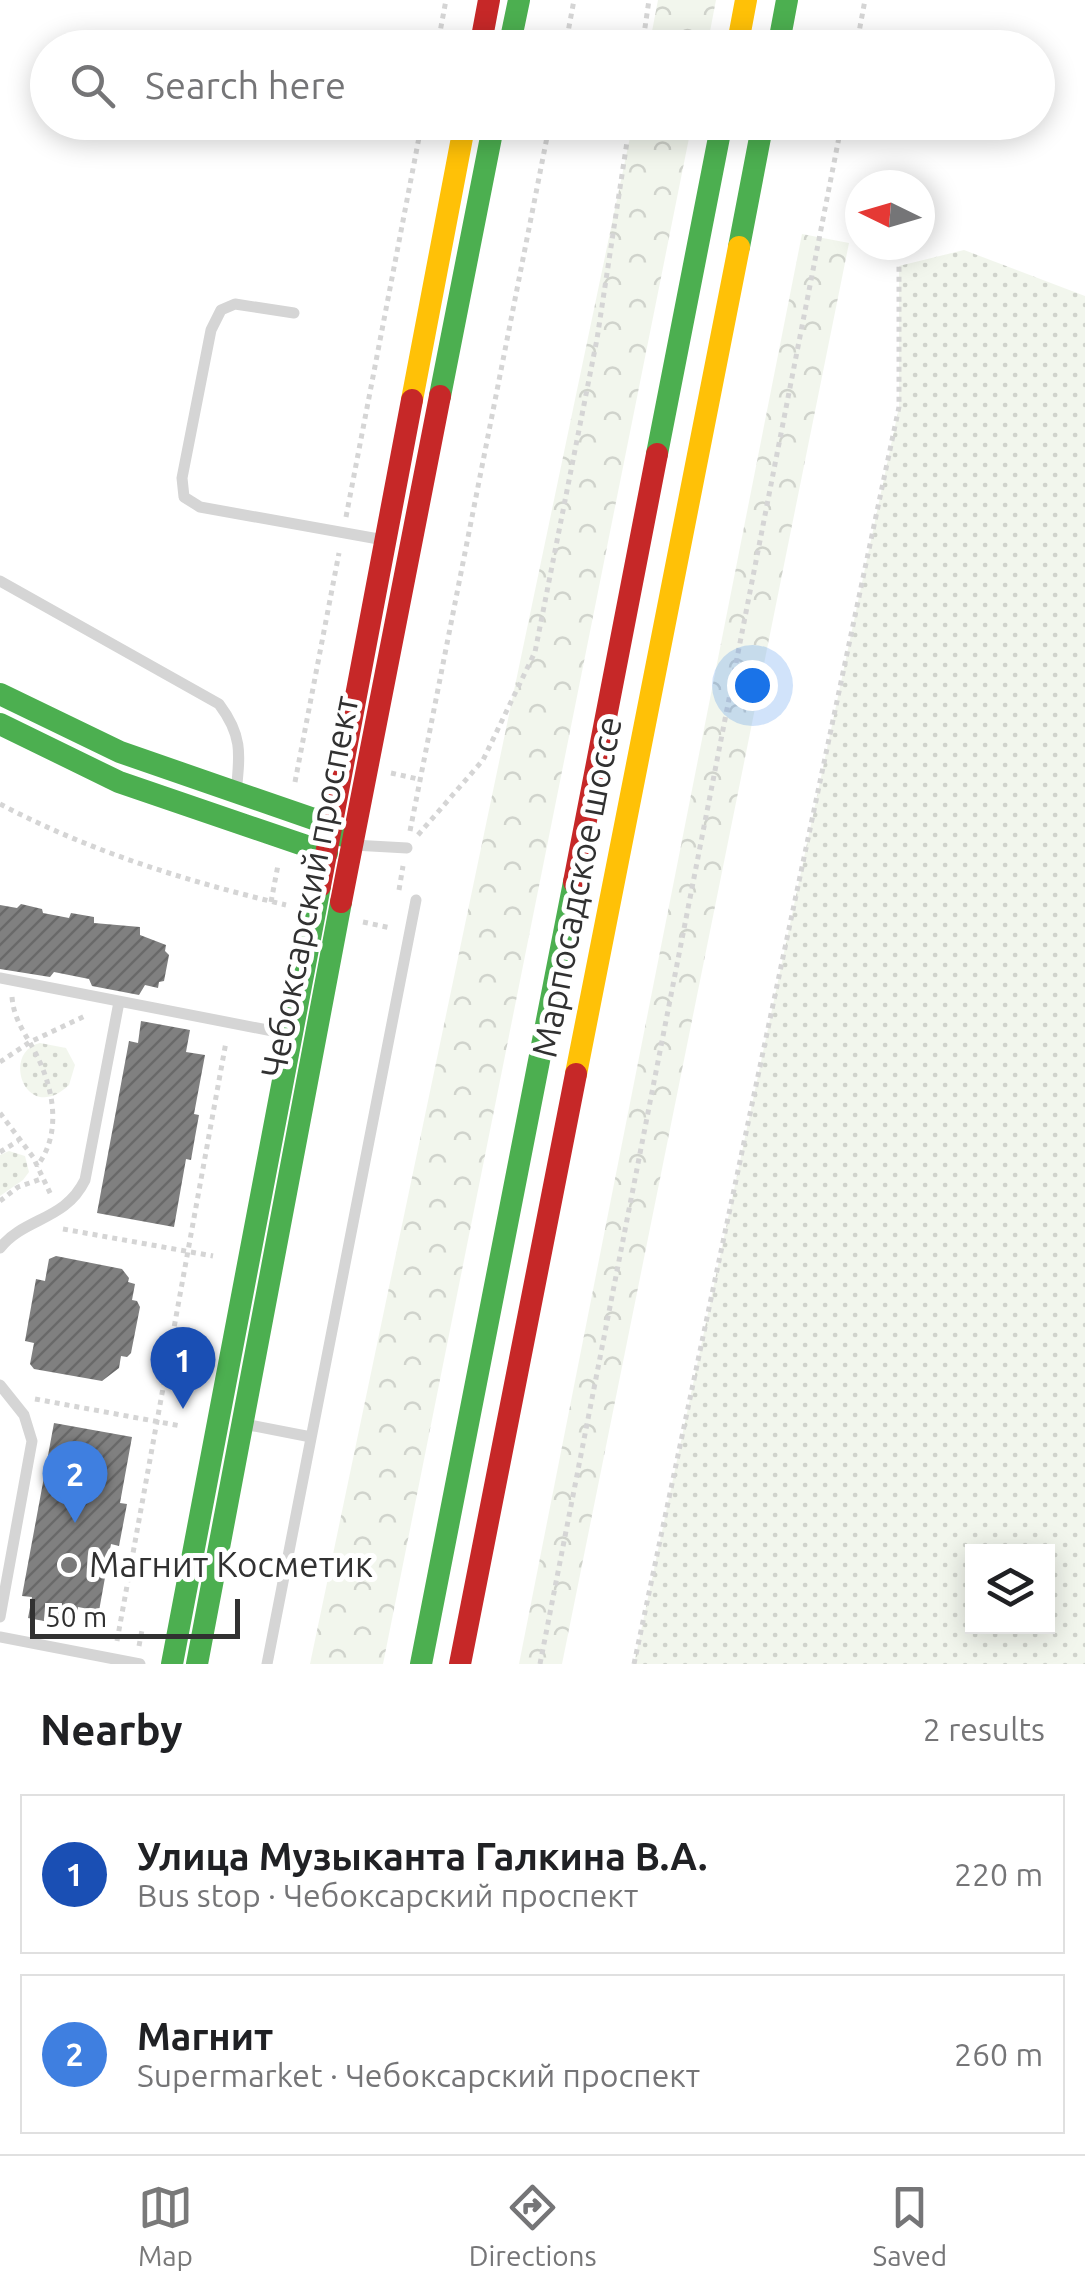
<!DOCTYPE html>
<html lang="en">
<head>
<meta charset="utf-8">
<style>
  :root { --surface:#fff; --page:#f6f6f6; --text:#202124; --muted:#757577; --line:#e0e0e0; --accent:#797979 }
  body { margin:0; font-family:Ubuntu,sans-serif; background:var(--page); color:var(--text) }
  .controls { position:absolute; right:30px; bottom:30px; display:grid; overflow:hidden; border-radius:0px; box-shadow:0 5px 25px #0003 }
  .controls button { width:90px; height:90px; display:grid; place-items:center; padding:0; border:0; border-bottom:2px solid var(--line); background:var(--surface); color:var(--text); font:50px sans-serif }
  .compass { position:absolute; left:845px; top:170px; width:90px; height:90px; border-radius:50%; background:var(--surface); box-shadow:0 5px 25px #0003; rotate:275deg }
  .scale { position:absolute; left:30px; bottom:25px; width:210px; box-sizing:border-box; padding-left:10px; border:5px solid #313131; border-top:0; font-size:28px; line-height:35px; white-space:nowrap; color:#313131; -webkit-text-stroke:8px #fff; paint-order:stroke }
  .you { position:absolute; left:752px; top:685px; width:35px; height:35px; margin:-25px; border:8px solid #fff; border-radius:50%; background:#1a73e8; box-shadow:0 0 0 15px #1a73e833 }
  .badge { display:grid; place-items:center; width:65px; height:65px; border-radius:50%; background:var(--accent); color:#fff; font-size:32px; font-weight:700 }
  .pin { position:absolute; translate:-50% -82px; filter:drop-shadow(0 2px 5px #0008) }
  .pin::after { content:''; position:absolute; top:52px; width:35px; height:30px; background:inherit; clip-path:polygon(0 0,100% 0,50% 100%) }
  .list { margin:0; padding:0; list-style:none }
  h2 { display:flex; justify-content:space-between; align-items:center; height:130px; margin:0; padding:0 40px; font-size:42px }
  h2 small { font-size:32px; font-weight:400; color:var(--muted) }
  .list li { display:grid; grid-template-columns:65px 1fr auto; gap:30px; align-items:center; box-sizing:border-box; height:160px; margin:0 20px 20px; padding:0 20px; border:2px solid var(--line); border-radius:0px }
  .list b { display:block; font-size:38px; white-space:nowrap }
  .list p { margin:0; font-size:32px; white-space:nowrap; color:var(--muted) }
  .list em { font-size:32px; font-style:normal; color:var(--muted) }
  .icon { flex:none; width:55px; height:55px; fill:none; stroke:currentColor; stroke-width:2; stroke-linecap:round; stroke-linejoin:round }
  .map { position:relative; flex:none; width:1085px; height:1664px; overflow:hidden }
  .search { position:absolute; background:var(--surface); box-shadow:0 5px 25px #0003; left:30px; right:30px; top:30px; height:110px; display:flex; align-items:center; gap:25px; box-sizing:border-box; padding:0 35px; border-radius:55px; color:var(--muted); font-size:38px }
  .sheet { height:490px; background:var(--surface) }
  nav { display:flex; justify-content:space-around; align-items:center; box-sizing:border-box; height:140px; border-top:2px solid var(--line); background:var(--surface); font-size:28px; color:var(--muted) }
  nav a { display:grid; justify-items:center; gap:5px }
  nav .on { color:var(--accent) }
  .map>svg:first-child { display:block }
  .grass { fill:url(#grass-dots); fill-rule:evenodd }
  .forest { fill:url(#forest-crowns) }
  .building { fill:url(#building-hatch) }
  .lines { fill:none; stroke-linecap:round; stroke-linejoin:round }
  .path { stroke:#d5d5d5; stroke-width:5; stroke-dasharray:5 5; stroke-linecap:butt }
  .lane { stroke:#d5d5d5; stroke-width:11 }
  .fast { stroke:#4caf50; stroke-width:22 }
  .slow { stroke:#ffc107; stroke-width:22 }
  .jam { stroke:#c62828; stroke-width:22 }
  .poi-dot { fill:#797979; stroke:#fff; stroke-width:4 }
  .labels { text-anchor:middle; stroke-width:10; stroke-linejoin:round; paint-order:stroke }
  .street-label { font-size:35px; fill:#313131; stroke:#fff }
  .poi-label { font-size:35px; fill:#313131; stroke:#fff; text-anchor:start }
</style>
</head>
<body>
<div class="map">
<svg width="1085" height="1664" viewBox="0 0 1085 1664">
  <defs>
    <pattern id="grass-dots" width="8" height="8" patternUnits="userSpaceOnUse" patternTransform="scale(2.5)"><rect width="8" height="8" fill="#f2f6ed"/><path d="M2 2h.1M6 6h.1" fill="none" stroke="#d0d3cc" stroke-width="1.8" stroke-linecap="round"/></pattern>
    <pattern id="forest-crowns" width="20" height="18" patternUnits="userSpaceOnUse" patternTransform="scale(2.5)"><rect width="20" height="18" fill="#f2f6ed"/><path d="M2 6a3 3 0 1 1 6 0M12 15a3 3 0 1 1 6 0" fill="none" stroke="#d0d3cc"/></pattern>
    <pattern id="building-hatch" width="6" height="6" patternUnits="userSpaceOnUse" patternTransform="scale(2.5)"><rect width="6" height="6" fill="#808080"/><path d="M-1 1l2-2M0 6l6-6M5 7l2-2" fill="none" stroke="#696969"/></pattern>
  </defs>
  <rect width="100%" height="100%" fill="#fff"/>
  <path class="grass" d="M964 250 1085 296V1664H634L899 407V266ZM972 1552H1048V1626H972Z
    M40 1043 66 1048 75 1065 69 1085C26 1126 0 1052 40 1043Z
    M9 1151 25 1156 29 1172 23 1180 0 1196V1155Z"/>
  <path class="forest" d="M658 0H716L707 47H649Z
    M633 123H692L383 1664H310Z
    M802 234 849 243 562 1664H519Z"/>
  <path class="building" d="M21 904 42 909 43 913 69 918 71 913 94 917V923L140 927V935L166 945 165 951 169 955 164 981 159 982 158 988 145 985 139 995 92 986 89 979 54 972 50 977 0 969V905L17 908Z
    M141 1021 190 1030 186 1052 205 1055 194 1114 199 1115 195 1137 191 1160 186 1159 174 1227 97 1213 129 1041 138 1043Z
    M56 1256 122 1269 129 1278 128 1282 135 1284 132 1300 137 1301 140 1307 131 1353 127 1357 121 1356 119 1368 102 1381 34 1369 30 1364 34 1343 25 1341 36 1279 45 1281 49 1259Z
    M54 1423 132 1437 120 1503 127 1504 119 1546 111 1544 99 1611 78 1607 75 1627 28 1618 32 1597 22 1596Z"/>
  <g class="lines">
    <path class="path" d="M437 48 446 0
      M565 48 574 0
      M642 48 649 0
      M856 48 865 0
      M346 517 422 122
      M391 773 418 779
      M295 782 339 553
      M0 804C91 852 186 881 286 905
      M410 831 550 122
      M418 835 483 760 535 652 597 339 630 122
      M399 890 403 866
      M271 902 278 865
      M363 922 391 928
      M12 997C14 1021 26 1034 36 1054 54 1089 62 1134 37 1166
      M0 1062 30 1042 85 1016
      M0 1113 33 1157 51 1195
      M0 1152 18 1141
      M0 1201 18 1187 41 1179
      M63 1229 213 1256
      M35 1399 181 1426
      M117 1641 226 1042
      M139 1646 142 1630
      M540 1664 842 122
      M634 1664 899 407V266"/>
    <path class="lane" d="M294 313 235 304 221 310 211 330 182 478 184 497 200 507 384 540
      M0 581 219 704C243 736 240 754 236 793
      M353 845 407 848
      M0 978 288 1034
      M0 1248C25 1217 65 1221 85 1180L119 1002
      M0 1385 24 1415 32 1441 0 1617
      M244 1424 311 1437
      M0 1637 140 1664
      M267 1664 416 900"/>
    <path class="fast" d="M509 48 519 0
      M778 48 787 0
      M739 247 763 122
      M440 396 494 122
      M657 454 722 122
      M0 694 120 752 331 825 343 836
      M0 724 119 782 327 853
      M172 1664 320 886
      M197 1664 341 902
      M421 1664 574 882"/>
    <path class="slow" d="M737 48 746 0
      M412 400 465 122
      M576 1074 739 247"/>
    <path class="jam" d="M480 48 489 0
      M574 882 657 454
      M320 886 412 400
      M341 902 440 396
      M460 1664 576 1074"/>
  </g>
  <circle class="poi-dot" cx="69" cy="1565" r="10"/>
  <g class="labels">
    <g class="street-label">
      <text transform="translate(310 887) rotate(-79)" y="12">Чебоксарский проспект</text>
      <text transform="translate(577 887) rotate(-79)" y="12">Марпосадское шоссе</text>
    </g>
    <g class="poi-label">
      <text x="89" y="1577">Магнит Косметик</text>
    </g>
  </g>
</svg>
<div class="controls">
<button><svg class="icon" aria-label="layers" viewBox="0 0 24 24"><path d="M12 4l9 5-9 5-9-5zM3 14l9 5 9-5"/></svg></button>
</div>
<svg class="compass" viewBox="-18 -18 36 36"><path d="M0-13l5 13h-10z" fill="#e53935"/><path d="M0 13l5-13h-10z" fill="#757577"/></svg>
<div class="scale">50 m</div>
<div class="you"></div>
<div class="pin badge" style="left:183px;top:1409px;background:#1a4fb4">1</div>
<div class="pin badge" style="left:75px;top:1523px;background:#3f7fe0">2</div>
<div class="search"><svg class="icon" aria-label="search" viewBox="0 0 24 24"><circle cx="10" cy="10" r="6"/><path d="M15 15l6 6"/></svg>Search here</div>
</div>
<section class="sheet">
<h2>Nearby<small>2 results</small></h2>
<ul class="list">
<li><span class="badge" style="background:#1a4fb4">1</span><div><b>Улица Музыканта Галкина В.А.</b><p>Bus stop · Чебоксарский проспект</p></div><em>220 m</em></li>
<li><span class="badge" style="background:#3f7fe0">2</span><div><b>Магнит</b><p>Supermarket · Чебоксарский проспект</p></div><em>260 m</em></li>
</ul>
</section>
<nav>
<a class="on"><svg class="icon" aria-label="map" viewBox="0 0 24 24"><path d="M3 6l6-2 6 2 6-2v14l-6 2-6-2-6 2zM9 4v14M15 6v14"/></svg>Map</a>
<a><svg class="icon" aria-label="directions" viewBox="0 0 24 24"><path d="M12 3l9 9-9 9-9-9zM9 14v-3h6M13 9l2 2-2 2"/></svg>Directions</a>
<a><svg class="icon" aria-label="saved" viewBox="0 0 24 24"><path d="M7 4h10v16l-5-4-5 4z"/></svg>Saved</a>
</nav>
</body>
</html>
